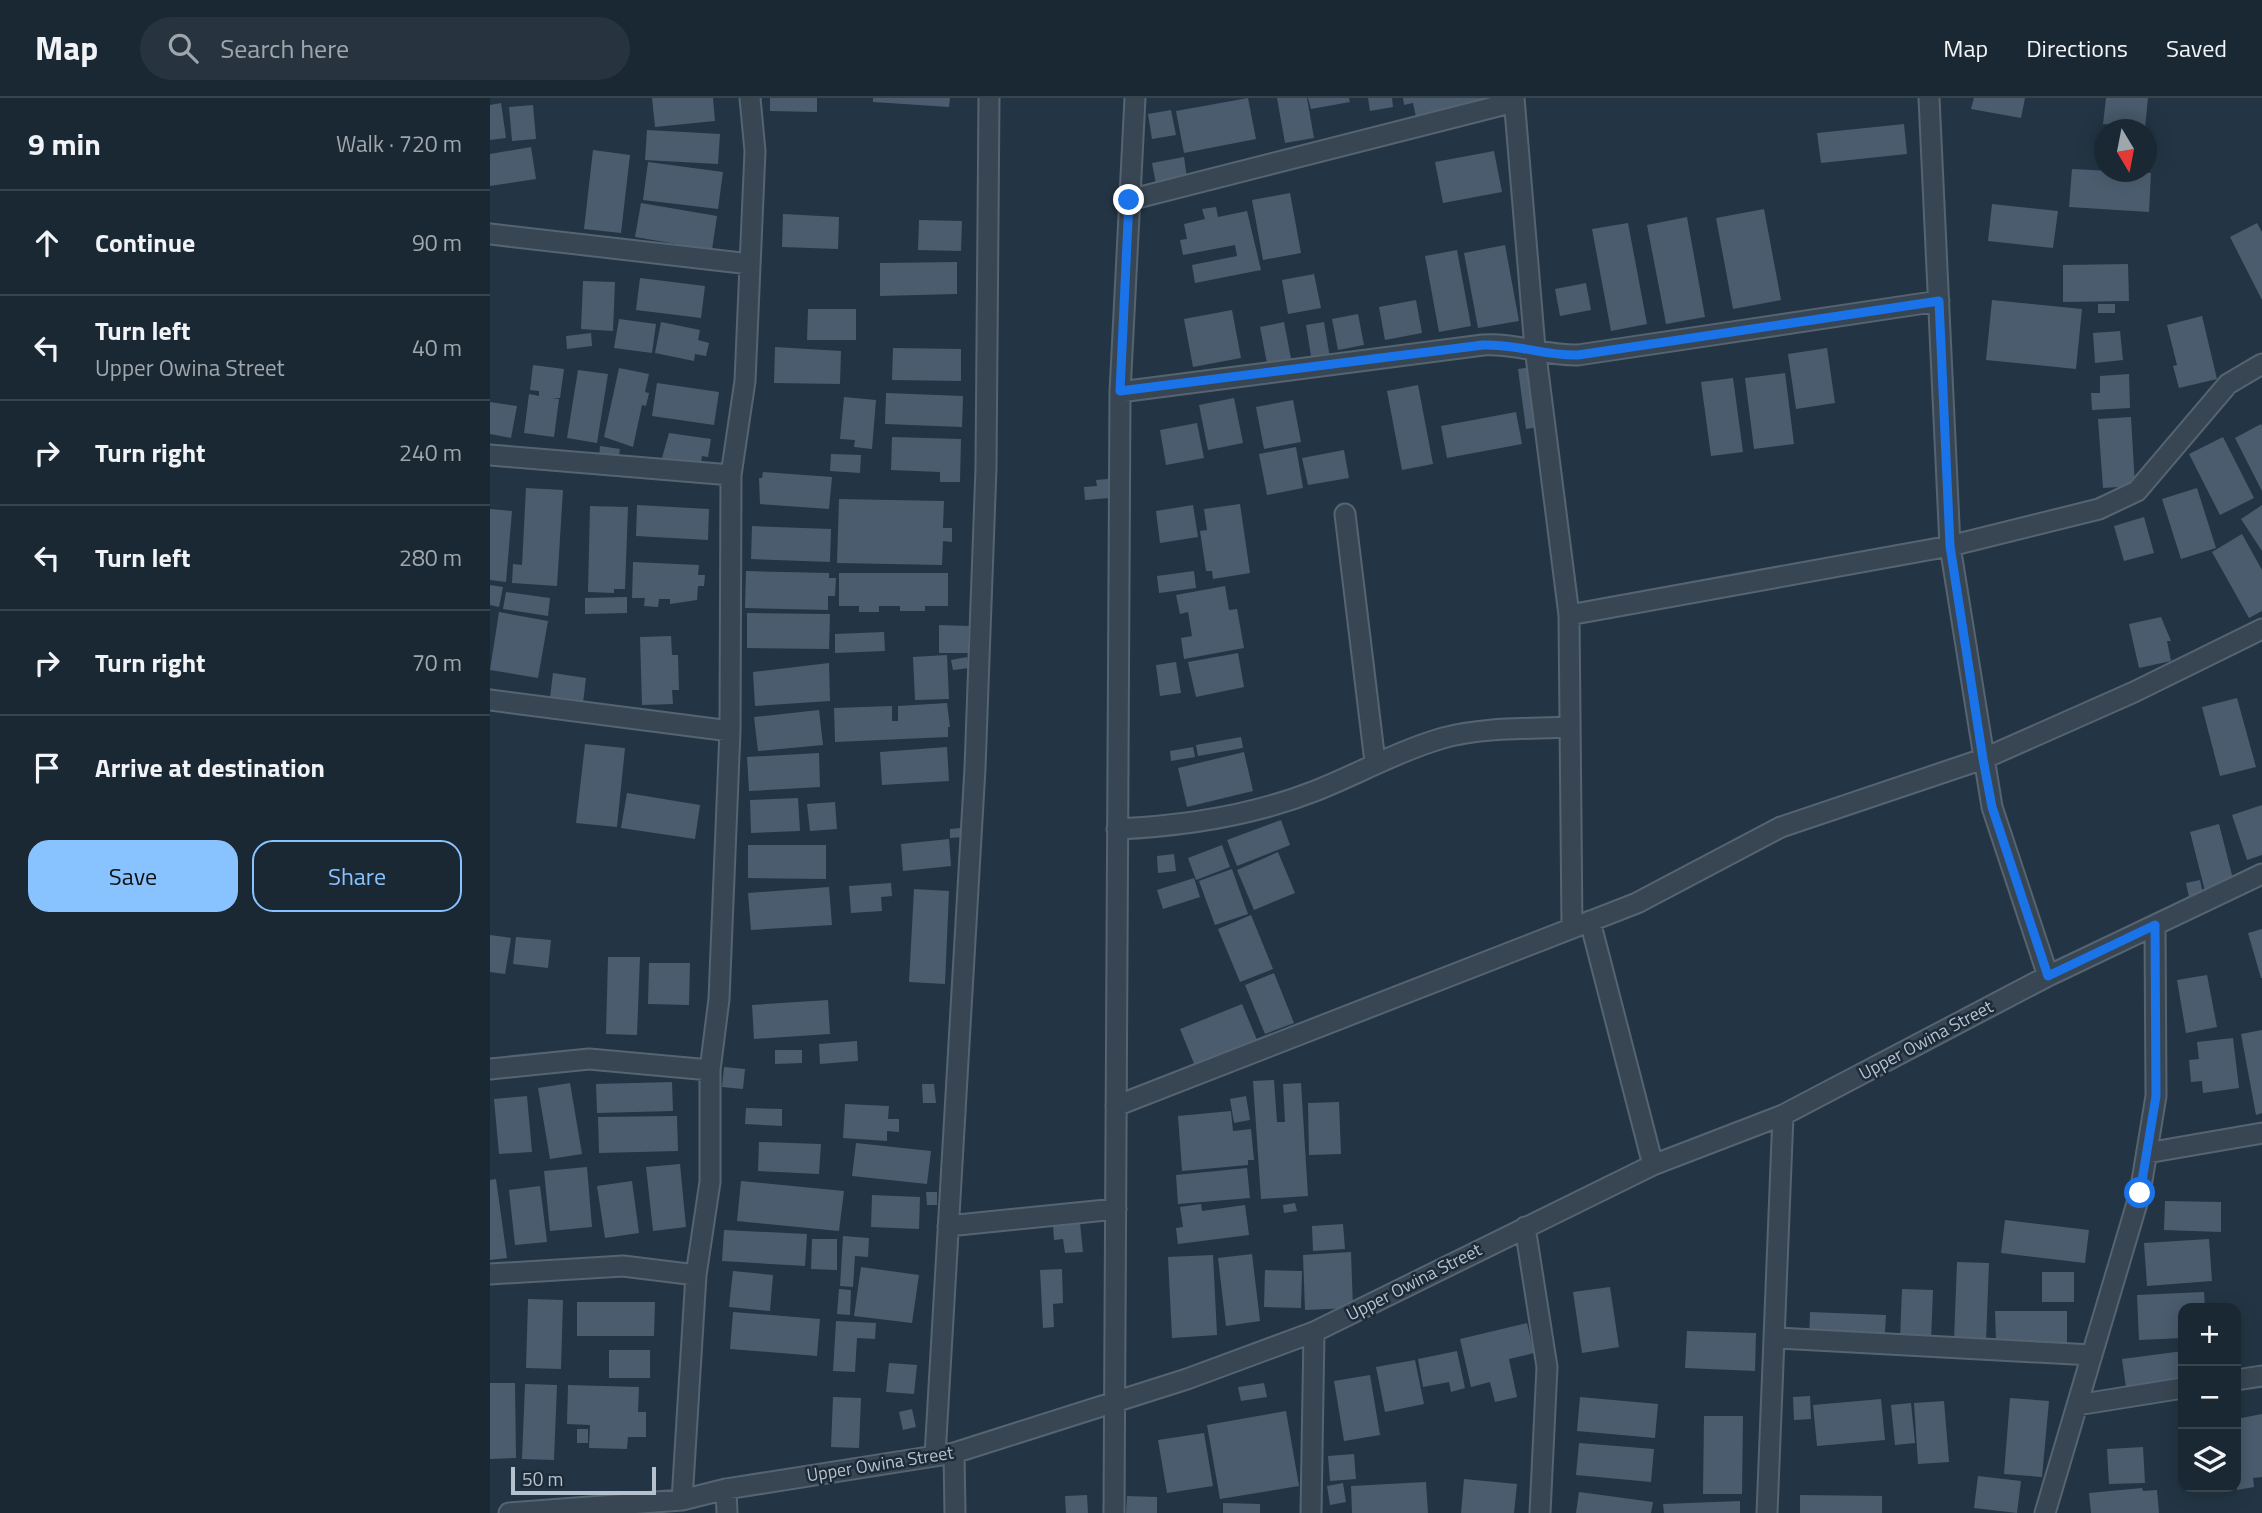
<!DOCTYPE html>
<html lang="en">
<head>
<meta charset="utf-8">
<style>
  :root { --surface:#1a2833; --page:#27343f; --text:#f1f3f6; --muted:#9fa6ac; --line:#38444e; --accent:#89c3ff }
  body { margin:0; font-family:"Titillium Web",sans-serif; background:var(--page); color:var(--text) }
  .controls { position:absolute; right:21px; bottom:21px; display:grid; overflow:hidden; border-radius:14px; box-shadow:0 4px 18px #0003 }
  .controls button { width:63px; height:63px; display:grid; place-items:center; padding:0; border:0; border-bottom:2px solid var(--line); background:var(--surface); color:var(--text); font:35px sans-serif }
  .compass { position:absolute; left:1604px; top:21px; width:63px; height:63px; border-radius:50%; background:var(--surface); box-shadow:0 4px 18px #0003; rotate:170deg }
  .scale { position:absolute; left:21px; bottom:18px; width:145px; box-sizing:border-box; padding-left:7px; border:4px solid #b5c1cd; border-top:0; font-size:19px; line-height:24px; white-space:nowrap; color:#b5c1cd; -webkit-text-stroke:5px #1d2b39; paint-order:stroke }
  .stop { position:absolute; width:21px; height:21px; margin:-16px; border:5px solid #1a73e8; border-radius:50%; background:#fff }
  .stop.end { background:#1a73e8; border-color:#fff; box-shadow:0 2px 7px #0008 }
  .list { margin:0; padding:0; list-style:none }
  h2 { display:flex; justify-content:space-between; align-items:center; height:91px; margin:0; padding:0 28px; font-size:30px }
  h2 small { font-size:23px; font-weight:400; color:var(--muted) }
  .list li { display:grid; grid-template-columns:46px 1fr auto; gap:21px; align-items:center; box-sizing:border-box; height:105px; padding:0 28px; border-top:2px solid var(--line) }
  .list b { display:block; font-size:26px; white-space:nowrap }
  .list p { margin:0; font-size:23px; white-space:nowrap; color:var(--muted) }
  .list em { font-size:23px; font-style:normal; color:var(--muted) }
  .actions { display:flex; gap:14px; padding:21px 28px }
  .actions a { flex:1; padding:16px 0; border:2px solid var(--accent); border-radius:21px; text-align:center; font-size:24px; color:var(--accent) }
  .actions .main { background:var(--accent); color:#111 }
  .icon { flex:none; width:38px; height:38px; fill:none; stroke:currentColor; stroke-width:2; stroke-linecap:round; stroke-linejoin:round }
  .map { position:relative; flex:none; width:1772px; height:1415px; overflow:hidden }
  header { display:flex; align-items:center; gap:42px; box-sizing:border-box; height:98px; padding:0 35px; background:var(--surface); border-bottom:2px solid var(--line) }
  header strong { font-size:33px }
  nav { display:flex; gap:38px; margin-inline-start:auto; font-size:24px }
  .search { width:490px; height:63px; background:var(--page); display:flex; align-items:center; gap:18px; box-sizing:border-box; padding:0 24px; border-radius:38px; color:var(--muted); font-size:26px }
  main { display:flex }
  aside { flex:1; background:var(--surface) }
  .map>svg:first-child { display:block }
  .building { fill:#4a5c6e }
  .lines { fill:none; stroke-linecap:round; stroke-linejoin:round }
  .minor-casing { stroke:#566471; stroke-width:23 }
  .minor { stroke:#384653; stroke-width:19 }
  .route { stroke:#1a73e8; stroke-width:9 }
  .labels { text-anchor:middle; stroke-width:5; stroke-linejoin:round; paint-order:stroke }
  .street-label { font-size:18px; fill:#b5c1cd; stroke:#1d2b39 }
</style>
</head>
<body>
<header>
<strong>Map</strong>
<div class="search"><svg class="icon" aria-label="search" viewBox="0 0 24 24"><circle cx="10" cy="10" r="6"/><path d="M15 15l6 6"/></svg>Search here</div>
<nav><a>Map</a><a>Directions</a><a>Saved</a></nav>
</header>
<main>
<aside>
<h2>9 min<small>Walk · 720 m</small></h2>
<ul class="list">
<li><svg class="icon" aria-label="ahead" viewBox="0 0 24 24"><path d="M12 20V5M6 11l6-6 6 6"/></svg><div><b>Continue</b></div><em>90 m</em></li>
<li><svg class="icon" aria-label="left" viewBox="0 0 24 24"><path d="M17 20v-9H6M10 6l-5 5 5 5"/></svg><div><b>Turn left</b><p>Upper Owina Street</p></div><em>40 m</em></li>
<li><svg class="icon" aria-label="right" viewBox="0 0 24 24"><path d="M7 20v-9h11M14 6l5 5-5 5"/></svg><div><b>Turn right</b></div><em>240 m</em></li>
<li><svg class="icon" aria-label="left" viewBox="0 0 24 24"><path d="M17 20v-9H6M10 6l-5 5 5 5"/></svg><div><b>Turn left</b></div><em>280 m</em></li>
<li><svg class="icon" aria-label="right" viewBox="0 0 24 24"><path d="M7 20v-9h11M14 6l5 5-5 5"/></svg><div><b>Turn right</b></div><em>70 m</em></li>
<li><svg class="icon" aria-label="arrive" viewBox="0 0 24 24"><path d="M6 21V4h12l-3 4 3 4H6"/></svg><div><b>Arrive at destination</b></div></li>
</ul>
<div class="actions"><a class="main">Save</a><a>Share</a></div>
</aside>
<div class="map">
<svg width="1772" height="1415" viewBox="0 0 1772 1415">
  <rect width="100%" height="100%" fill="#233544"/>
  <path class="building" d="M162 0H223L225 23 165 29Z
    M280 0H327V14L280 13Z
    M383 0H460L459 9 383 4Z
    M758 0 766 41 694 55 686 13Z
    M787 0H817L824 40 795 45Z
    M818 0H859L860 4 821 11Z
    M878 0H902L903 9 880 13Z
    M913 0H999L1000 5 926 19 923 5 914 7Z
    M1484 0H1535L1531 20 1481 11Z
    M1616 0H1658L1655 30 1613 26Z
    M11 5 16 40 0 42V7Z
    M43 7 46 41 22 43 19 9Z
    M681 12 686 37 662 41 658 16Z
    M1414 26 1417 56 1331 65 1327 35Z
    M157 32 230 36 228 66 155 62Z
    M41 49 46 81 0 88V56Z
    M103 52 140 57 131 135 94 131Z
    M1004 53 1012 94 953 105 945 64Z
    M694 59 697 80 666 86 662 65Z
    M158 64 233 74 228 111 153 102Z
    M1582 71 1661 75 1659 114 1579 109Z
    M800 95 811 155 773 162 762 102Z
    M151 105 227 118 222 152 145 139Z
    M1502 106 1568 113 1563 150 1498 143Z
    M726 109 728 119 757 113 771 172 705 185 702 167 747 158 745 147 693 157 690 142 697 141 694 126 715 121 712 111Z
    M1274 111 1291 202 1243 211 1226 120Z
    M293 116 349 119 348 151 292 149Z
    M1197 119 1215 219 1176 226 1157 127Z
    M429 122 472 123 471 153 428 152Z
    M1138 125 1157 226 1121 233 1102 131Z
    M1767 125 1772 134V202L1740 139Z
    M1015 147 1029 223 988 230 974 155Z
    M967 152 981 228 949 234 935 158Z
    M467 164V196L390 198V165Z
    M1638 166 1639 203 1573 204V167Z
    M824 176 831 210 798 216 792 182Z
    M150 180 215 188 211 220 146 212Z
    M93 183 125 184 123 233 91 231Z
    M1096 185 1101 212 1070 218 1065 191Z
    M926 202 932 235 895 242 889 209Z
    M1502 202 1592 211 1586 271 1496 262Z
    M1608 206H1625V215H1608Z
    M318 211H366V242H317Z
    M742 212 751 260 703 269 694 221Z
    M868 216 874 247 848 252 842 221Z
    M1712 218 1727 281 1689 290 1683 268 1687 267 1677 227Z
    M129 221 166 226 162 255 124 250Z
    M171 224 210 232 208 242 219 245 216 258 205 256 204 263 165 255Z
    M794 224 803 271 779 276 770 229Z
    M834 224 840 260 822 264 816 227Z
    M1630 233 1633 262 1605 265 1603 235Z
    M101 235 102 248 77 251 76 238Z
    M285 249 351 253 350 286 284 285Z
    M403 250 471 251V283L402 282Z
    M1337 250 1345 305 1306 311 1298 256Z
    M43 267 74 271 70 300H62L69 301 64 339 34 335 39 296 49 298V293L40 292Z
    M1041 269 1049 329 1036 331 1028 271Z
    M129 270 159 276 155 294 159 295 156 308 152 307 143 349 114 339Z
    M88 272 118 276 107 345 77 340Z
    M1295 275 1304 346 1264 351 1255 280Z
    M1639 276 1640 310 1602 312 1601 295H1610V278Z
    M1243 280 1253 354 1221 358 1211 284Z
    M167 285 229 294 224 327 162 318Z
    M928 287 943 366 912 372 897 293Z
    M396 295 473 298 472 329 395 326Z
    M354 299 386 302 382 351 364 349 365 342 350 341Z
    M744 300 753 345 718 352 709 307Z
    M803 302 811 344 774 351 766 309Z
    M0 304 27 308 21 340 0 336Z
    M1026 314 1032 346 957 360 951 328Z
    M1641 319 1645 388 1613 390 1608 321Z
    M707 325 714 360 676 367 670 332Z
    M1771 326 1772 328V393L1745 340Z
    M179 335 221 341 218 359 212 358 211 366 172 360Z
    M402 339 471 341 470 384H450V374L401 372Z
    M1733 339 1764 400 1730 417 1699 356Z
    M110 348 130 351 128 363 109 360Z
    M806 349 813 390 777 397 769 356Z
    M854 352 859 380 818 387 812 360Z
    M341 356 371 357 370 375 340 373Z
    M273 374 342 379 339 411 270 406 269 380H272Z
    M618 381 619 400 595 402 594 389 607 388 606 382Z
    M36 390 73 392 67 488 22 485 23 466 32 467Z
    M1707 390 1726 450 1691 461 1672 401Z
    M349 401 454 403 453 430H462V444L453 443 452 467 347 465Z
    M750 406 760 475 723 481 722 473H716L710 433 717 432 714 411Z
    M147 407 219 411 218 442 146 438Z
    M703 407 708 439 670 445 666 413Z
    M1772 407V453L1751 421Z
    M100 408 138 409 135 491H124V495L98 494Z
    M0 411 22 413 16 484 0 482Z
    M1654 419 1664 455 1634 463 1624 428Z
    M262 428 341 431 340 464 261 461Z
    M1752 436 1772 472V513L1759 520 1722 454Z
    M143 464 209 467 208 477H215L214 488H208L207 502 180 506V501H169L168 509 154 508 155 500H142Z
    M256 473 339 475V480H346L345 498H338V512L255 510Z
    M704 473 706 490 669 495 667 478Z
    M349 475H458V508H435V513H410V508H389V514H369V508H349Z
    M0 487 13 489 9 509 0 507Z
    M735 488 739 512 747 511 754 550 694 561 691 540 702 538 698 514 690 516 686 497Z
    M16 494 60 500 58 518 13 511Z
    M137 499V515L95 516V500Z
    M9 514 58 523 48 580 0 572Z
    M257 515 340 516 339 551 257 550Z
    M1671 519 1681 543H1677L1681 563 1649 570 1639 526Z
    M449 527 479 528 478 555H449Z
    M394 534 395 553 345 555V536Z
    M181 538 182 557H188L189 592H182L183 606 152 607 150 539Z
    M748 555 754 589 706 599 698 564Z
    M457 557 459 601 425 602 423 559Z
    M477 559 479 570 463 572 461 562Z
    M686 564 691 595 670 598 666 567Z
    M339 565 340 603 265 608 263 574Z
    M63 575 96 580 93 605 60 600Z
    M1747 600 1766 669 1730 678 1712 609Z
    M457 605 460 629H458V639L345 644 344 610 402 608V623H408V608Z
    M329 612 333 647 268 653 264 619Z
    M751 639 753 650 708 658 706 647Z
    M95 646 135 650 127 729 86 725Z
    M457 649 459 683 392 687 390 654Z
    M703 649 705 659 681 663 680 653Z
    M754 654 763 693 697 709 688 670Z
    M329 655 330 689 259 693 257 659Z
    M137 695 210 707 205 741 131 730Z
    M308 700 310 733 261 735 260 702Z
    M345 704 347 731 320 733 317 706Z
    M1772 707V757L1757 762 1742 717Z
    M791 722 800 747 747 768 737 742Z
    M1729 726 1744 785 1715 793 1700 734Z
    M471 730 472 739 460 740V731Z
    M459 741 461 768 413 773 411 746Z
    M258 747H336V781L258 780Z
    M732 747 740 769 706 782 698 760Z
    M788 754 805 795 764 812 747 772Z
    M684 756 686 773 668 775 667 758Z
    M742 771 758 816 725 827 709 783Z
    M704 780 710 799 673 811 667 792Z
    M1710 782 1714 801 1700 804 1696 785Z
    M401 785 402 798 391 799 392 813 361 815 359 788Z
    M339 789 342 827 261 832 258 795Z
    M424 791 459 793 455 886 419 884Z
    M761 817 783 871 750 884 728 831Z
    M1772 831V880H1771L1758 835Z
    M0 837 21 840 15 876 0 874Z
    M26 839 61 842 58 870 23 866Z
    M118 859H150L147 937 116 936Z
    M159 865H200L199 907 158 906Z
    M784 875 804 925 775 936 755 887Z
    M1717 877 1727 929 1696 935 1687 882Z
    M338 902 340 936 264 941 262 907Z
    M752 906 767 942 705 968 690 931Z
    M1772 932V1015L1766 1017 1751 936Z
    M1743 940 1749 990 1713 995 1712 983 1701 984 1699 962 1709 961 1707 944Z
    M367 943 368 963 330 966 329 946Z
    M285 952H312V965L285 966Z
    M234 969 255 971 253 991 232 989Z
    M784 982 787 1024H795L793 986 811 985 818 1098 771 1101 763 983Z
    M182 984 183 1013 107 1015 106 986Z
    M80 985 92 1056 60 1061 48 990Z
    M432 986H444L446 1005H433Z
    M37 998 42 1054 9 1056 4 1001Z
    M756 998 760 1022 744 1025 740 1001Z
    M849 1004 851 1056 819 1057 818 1005Z
    M355 1006 399 1008 398 1021H409V1034L397 1033V1043L353 1040Z
    M256 1010 292 1011V1028L255 1026Z
    M741 1013 743 1033 761 1031 764 1062H758V1067L692 1073 688 1018Z
    M187 1018 188 1053 109 1055 108 1019Z
    M269 1044 331 1046 329 1076 268 1073Z
    M366 1045 441 1053 437 1086 362 1078Z
    M190 1066 196 1129 163 1133 156 1069Z
    M97 1069 102 1129 60 1133 54 1073Z
    M757 1070 760 1100 688 1106 686 1077Z
    M6 1081 17 1160 0 1162V1082Z
    M142 1083 149 1135 115 1140 107 1088Z
    M251 1083 354 1093 349 1133 247 1123Z
    M50 1088 57 1144 25 1147 19 1092Z
    M436 1094H447V1107H437Z
    M382 1097 430 1099 429 1131 381 1129Z
    M1675 1103 1731 1104V1134L1674 1132Z
    M805 1105 807 1113 794 1115 793 1107Z
    M711 1106 712 1113 755 1107 759 1137 688 1146 686 1130 693 1129 690 1109Z
    M1515 1122 1599 1132 1595 1165 1511 1155Z
    M590 1125 593 1154 575 1155 573 1141 564 1142 563 1128Z
    M853 1126 855 1151 823 1153 822 1128Z
    M234 1132 317 1136 315 1168 232 1163Z
    M353 1138 379 1140 378 1159 365 1158 363 1189 350 1188Z
    M322 1141H347V1172L321 1171Z
    M1719 1141 1722 1183 1657 1188 1654 1145Z
    M861 1154 863 1210 815 1212 813 1157Z
    M762 1156 770 1223 736 1228 728 1160Z
    M723 1157 727 1237 682 1240 678 1159Z
    M1467 1164 1499 1165 1496 1244 1464 1243Z
    M371 1169 429 1177 422 1225 364 1218Z
    M572 1171 573 1205 563 1206 564 1229 553 1230 550 1172Z
    M775 1172 812 1173 811 1210 774 1209Z
    M243 1173 283 1177 280 1213 239 1209Z
    M1552 1174H1584V1204H1552Z
    M1120 1189 1129 1249 1092 1255 1083 1194Z
    M349 1191 361 1192 360 1217 347 1216Z
    M1412 1191 1443 1192 1441 1243 1410 1242Z
    M1714 1194 1715 1210H1693V1240L1649 1242 1647 1197Z
    M38 1201 73 1202 71 1271 36 1270Z
    M87 1204H165L164 1238H87Z
    M1505 1213H1577V1245H1506Z
    M243 1214 330 1221 327 1258 240 1251Z
    M1320 1214 1396 1217 1394 1250 1319 1247Z
    M346 1223 386 1225 385 1241 367 1240 365 1274 343 1273Z
    M1037 1225 1044 1255 1019 1261 1027 1299 1005 1304 1000 1284 981 1289 970 1241Z
    M1197 1233 1266 1235 1265 1273 1195 1270Z
    M119 1252H160V1280H119Z
    M967 1253 975 1290 961 1294 959 1284 933 1289 928 1261Z
    M1693 1253V1290L1637 1297 1632 1261Z
    M925 1262 934 1306 895 1314 886 1269Z
    M399 1265 427 1267 424 1296 396 1294Z
    M880 1277 890 1337 854 1343 844 1283Z
    M0 1285H25L26 1360 0 1361Z
    M774 1285 777 1299 751 1303 748 1289Z
    M35 1286 67 1287 64 1362 32 1361Z
    M78 1287 149 1289 148 1314H156V1339H138L137 1351 99 1350 100 1327 77 1326Z
    M1320 1298 1321 1321 1304 1322 1303 1299Z
    M343 1299 371 1300 369 1350 341 1349Z
    M1090 1299 1168 1306 1165 1340 1087 1333Z
    M1520 1300 1559 1303 1552 1379 1514 1376Z
    M1391 1301 1395 1342 1327 1348 1323 1307Z
    M1454 1303 1459 1364 1428 1366 1424 1305Z
    M1421 1305 1425 1345 1405 1347 1401 1307Z
    M422 1311 426 1329 413 1332 409 1314Z
    M796 1313 809 1388 730 1401 717 1327Z
    M1772 1316V1379L1763 1380 1764 1389 1747 1392 1746 1321Z
    M1214 1318H1253L1252 1396H1213Z
    M87 1331H98V1345H87Z
    M714 1335 723 1388 677 1395 668 1342Z
    M1089 1345 1164 1351 1161 1384 1086 1377Z
    M1653 1349 1655 1385 1619 1386 1617 1351Z
    M864 1356 866 1381 840 1383 838 1358Z
    M1488 1378 1531 1383 1527 1415 1484 1410Z
    M974 1381 1027 1386 1024 1415H971Z
    M936 1384 938 1415H862L861 1388Z
    M853 1385 856 1404 840 1407 837 1388Z
    M1652 1390 1653 1393 1667 1392 1669 1415H1601L1599 1395Z
    M1089 1394 1163 1404 1161 1415H1086Z
    M597 1397 598 1415H576L575 1398Z
    M1310 1397 1392 1398V1415H1310Z
    M637 1398 667 1399V1415H636Z
    M1250 1403V1415H1174L1173 1406Z
    M733 1405 770 1406V1415H733Z"/>
  <g class="lines">
    <defs>
      <path id="minor" d="M1024 0 1045 250 1079 517 1082 830
        M1439 0 1460 448 1502 709 1558 878
        M639 102 1024 4
        M0 136 260 166
        M630 294 993 247C1027 245 1056 258 1088 257L1449 203
        M0 357 241 377
        M855 416 885 664
        M1079 517 1460 448 1609 411 1647 393 1738 286 1772 266
        M0 602 240 633
        M627 731C695 728 761 718 825 693 868 676 908 653 953 640 993 629 1038 631 1080 629
        M1100 823 1163 1067
        M0 971 99 961 220 972
        M626 1008 1147 805 1291 729 1493 661 1644 594 1772 531
        M1657 1055 1772 1035
        M458 1128 626 1111
        M1035 1129 1057 1269 1050 1415
        M0 1176 133 1168 206 1177 192 1402
        M206 1177 220 1084V972L229 901 240 633 241 377 255 283 265 53 260 0
        M1287 1240 1602 1257
        M1746 1282 1772 1278
        M1587 1307 1693 1290
        M464 1355 465 1415
        M445 1358 485 670 496 370 499 0
        M236 1391 237 1415
        M19 1415 192 1402 236 1391 464 1355 697 1281 824 1234 1163 1067 1293 1017 1558 878 1772 776
        M624 1415 630 294 645 0
        M821 1415 824 1234
        M1277 1415 1293 1017
        M1555 1415 1650 1095 1666 998 1665 827"/>
    </defs>
    <use href="#minor" class="minor-casing"/>
    <use href="#minor" class="minor"/>
  </g>
  <g class="lines">
    <path class="route" d="M639 102 630 293 993 247C1027 246 1056 258 1088 257L1449 203 1460 448 1493 661 1502 709 1558 878 1665 827 1666 998 1650 1095"/>
  </g>
  <g class="labels">
    <g class="street-label">
      <text transform="translate(1436 942) rotate(-28)" y="6">Upper Owina Street</text>
      <text transform="translate(924 1184) rotate(-27)" y="6">Upper Owina Street</text>
      <text transform="translate(390 1366) rotate(-9)" y="6">Upper Owina Street</text>
    </g>
  </g>
</svg>
<div class="controls">
<button>+</button>
<button>−</button>
<button><svg class="icon" aria-label="layers" viewBox="0 0 24 24"><path d="M12 4l9 5-9 5-9-5zM3 14l9 5 9-5"/></svg></button>
</div>
<svg class="compass" viewBox="-18 -18 36 36"><path d="M0-13l5 13h-10z" fill="#e53935"/><path d="M0 13l5-13h-10z" fill="#9fa6ac"/></svg>
<div class="scale">50 m</div>
<div class="stop" style="left:1650px;top:1095px"></div>
<div class="stop end" style="left:639px;top:102px"></div>
</div>
</main>
</body>
</html>
